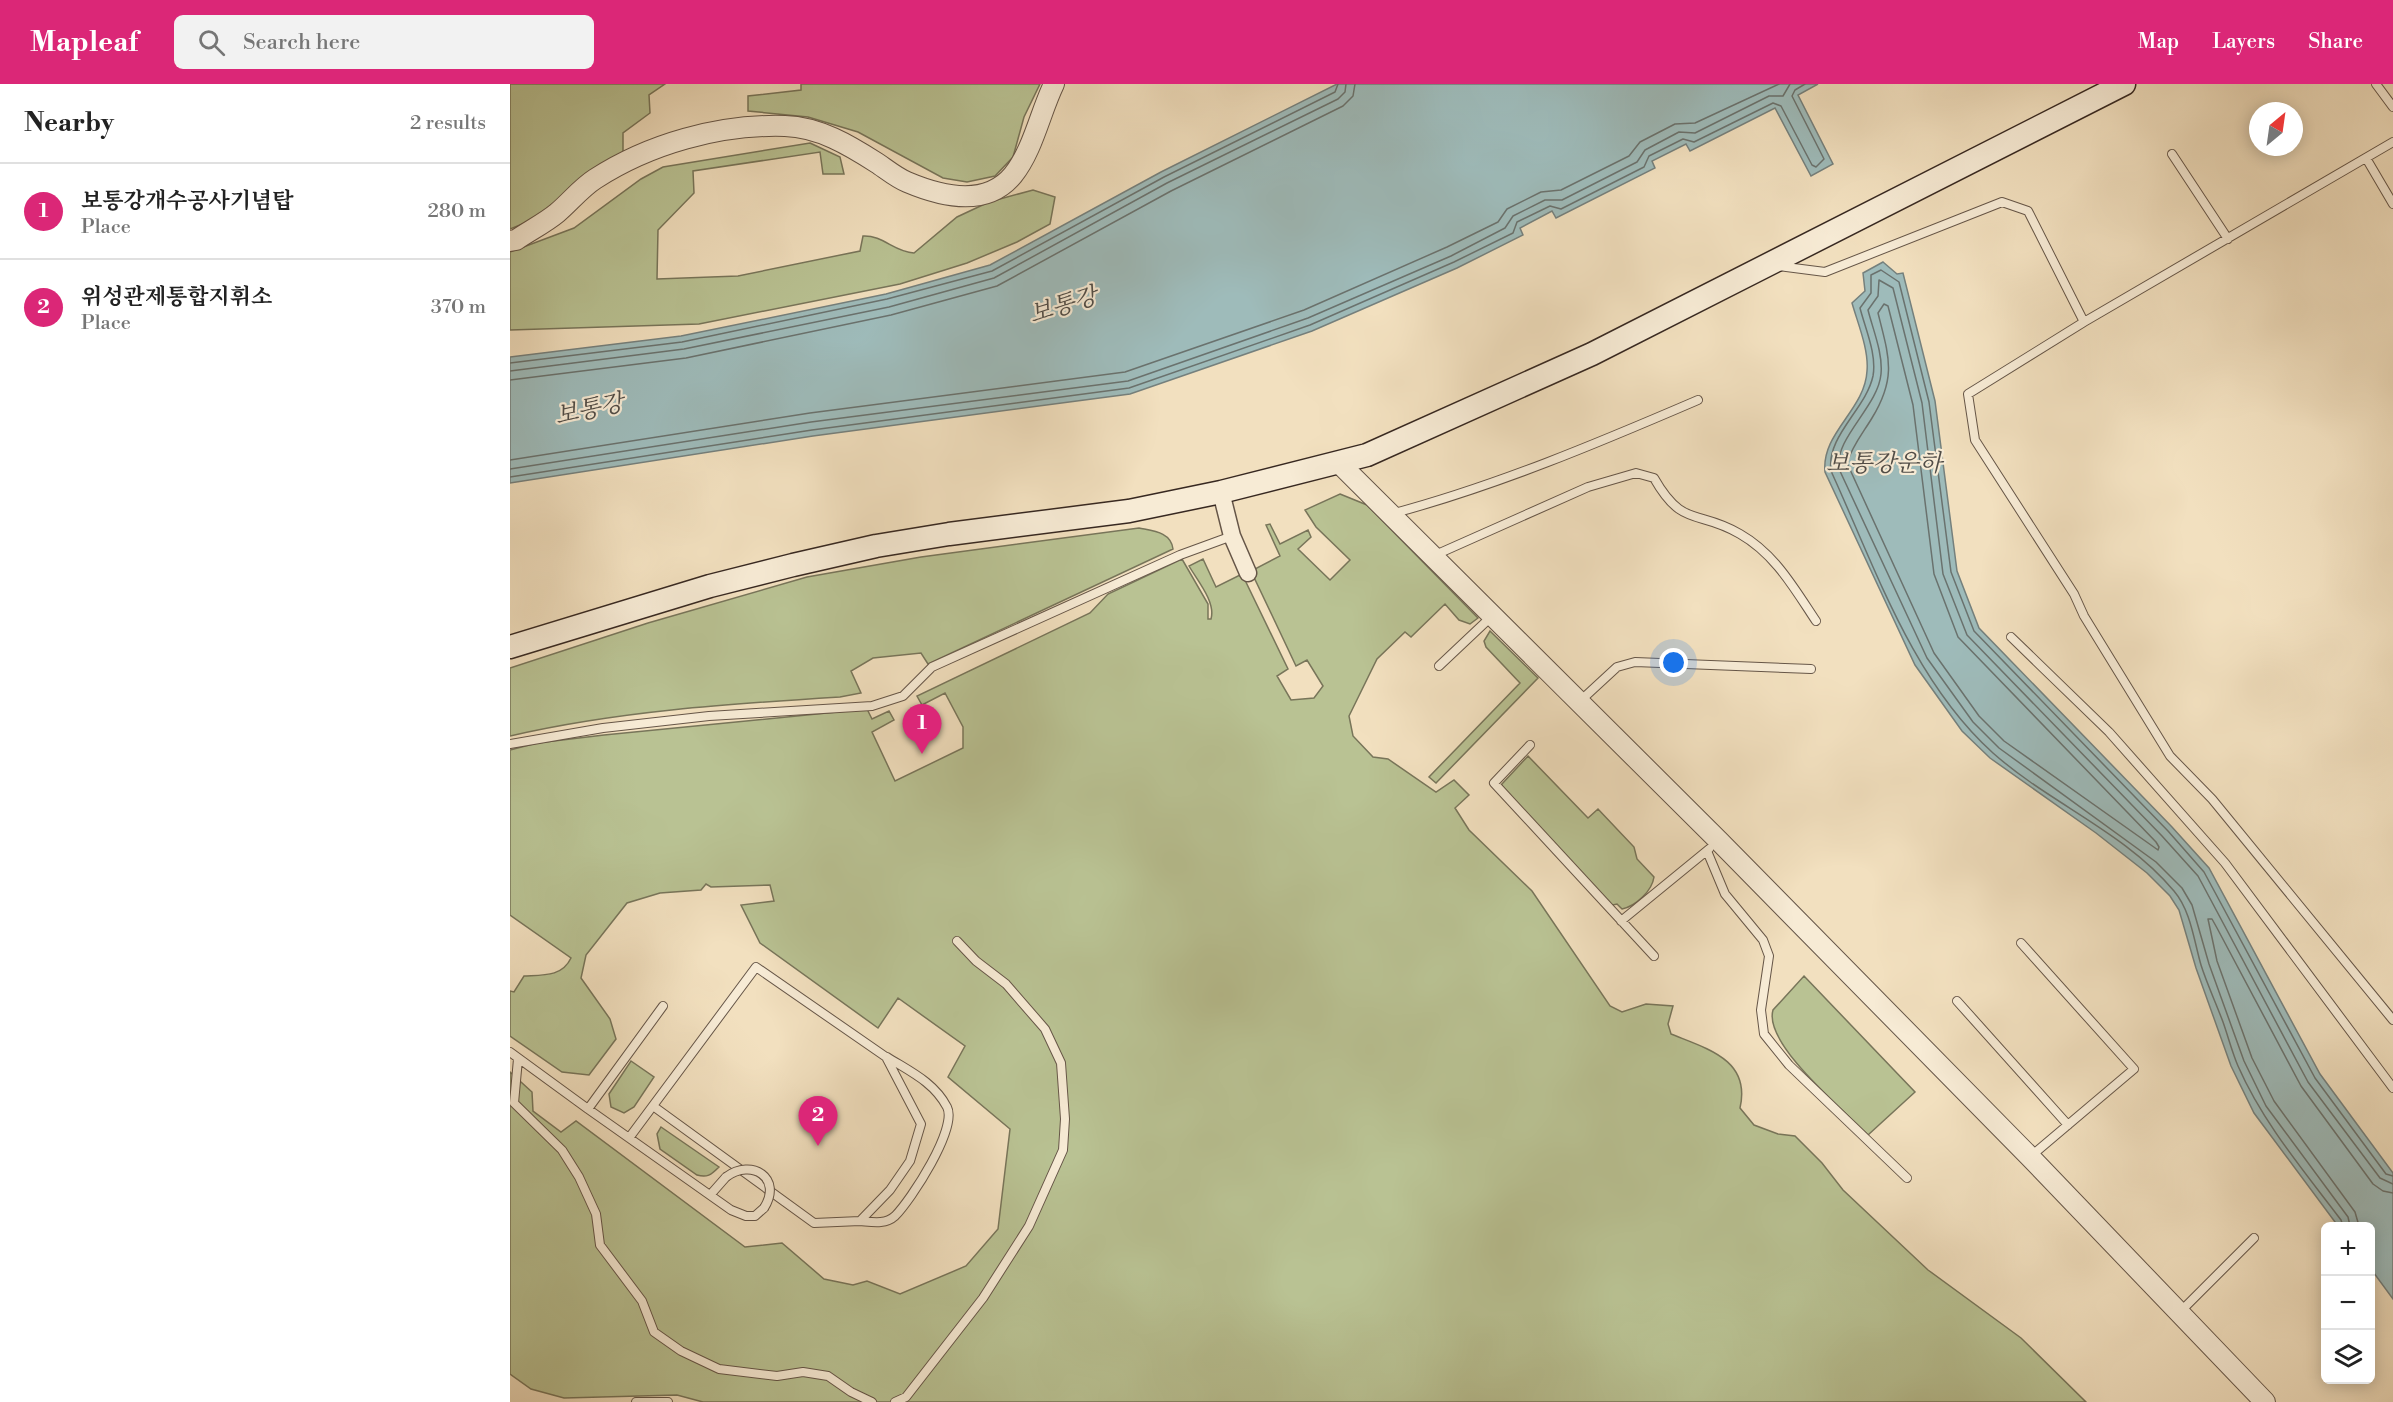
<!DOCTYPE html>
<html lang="en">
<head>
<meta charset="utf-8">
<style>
  :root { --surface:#fff; --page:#f2f2f2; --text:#222; --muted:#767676; --line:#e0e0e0; --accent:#db2777 }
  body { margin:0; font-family:"Libre Bodoni","Noto Serif KR",serif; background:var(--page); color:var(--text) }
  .controls { position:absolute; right:18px; bottom:18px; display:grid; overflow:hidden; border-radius:9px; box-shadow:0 3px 15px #0003 }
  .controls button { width:54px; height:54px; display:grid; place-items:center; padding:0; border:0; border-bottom:2px solid var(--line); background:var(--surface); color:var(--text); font:30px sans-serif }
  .compass { position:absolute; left:1739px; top:18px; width:54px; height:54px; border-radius:50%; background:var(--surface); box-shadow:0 3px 15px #0003; rotate:29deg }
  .you { position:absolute; left:1164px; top:579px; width:21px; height:21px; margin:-15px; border:4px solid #fff; border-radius:50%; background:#1a73e8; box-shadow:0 0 0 9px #1a73e833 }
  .badge { display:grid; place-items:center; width:39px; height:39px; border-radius:50%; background:var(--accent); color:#fff; font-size:20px; font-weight:700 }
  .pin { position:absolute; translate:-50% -50px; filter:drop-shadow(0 2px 3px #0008) }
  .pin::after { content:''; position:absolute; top:32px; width:21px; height:18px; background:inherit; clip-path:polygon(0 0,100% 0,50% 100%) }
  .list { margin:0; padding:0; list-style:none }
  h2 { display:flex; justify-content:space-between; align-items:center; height:78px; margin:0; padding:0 24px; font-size:26px }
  h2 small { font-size:20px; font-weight:400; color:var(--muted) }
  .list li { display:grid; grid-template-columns:39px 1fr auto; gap:18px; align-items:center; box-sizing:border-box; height:96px; padding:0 24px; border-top:2px solid var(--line) }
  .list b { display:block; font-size:22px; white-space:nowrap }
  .list p { margin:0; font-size:20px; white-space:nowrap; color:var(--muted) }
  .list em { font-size:20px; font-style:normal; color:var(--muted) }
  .icon { flex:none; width:33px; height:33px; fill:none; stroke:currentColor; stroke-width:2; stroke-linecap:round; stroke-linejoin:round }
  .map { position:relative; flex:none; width:1883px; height:1318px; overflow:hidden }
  header { display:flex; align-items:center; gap:36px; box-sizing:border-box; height:84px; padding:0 30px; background:var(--accent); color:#fff }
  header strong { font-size:28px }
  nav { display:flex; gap:33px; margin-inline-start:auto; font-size:21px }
  .search { width:420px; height:54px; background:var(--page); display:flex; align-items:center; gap:15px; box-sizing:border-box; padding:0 21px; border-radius:9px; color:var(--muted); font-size:22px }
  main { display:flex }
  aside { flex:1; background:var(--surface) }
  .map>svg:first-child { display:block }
  .green { fill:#b9c293; stroke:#78755a; stroke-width:1.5 }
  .water { fill:#9ebbba; stroke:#75807d; stroke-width:1.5 }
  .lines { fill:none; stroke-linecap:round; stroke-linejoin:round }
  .shore { stroke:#6a726e; stroke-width:1.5 }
  .service-casing { stroke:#665648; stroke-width:10 }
  .minor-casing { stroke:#665648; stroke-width:19 }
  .tertiary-casing { stroke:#665648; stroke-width:22 }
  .secondary-casing { stroke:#372821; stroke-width:25 }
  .service { stroke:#f7ebd5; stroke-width:8 }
  .minor { stroke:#f7ebd5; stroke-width:16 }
  .tertiary { stroke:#f7ebd5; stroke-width:20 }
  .secondary { stroke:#f7ebd5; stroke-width:22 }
  .service-bridge-casing { stroke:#665648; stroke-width:10; stroke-linecap:butt }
  .service-bridge { stroke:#f7ebd5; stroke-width:8 }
  .labels { text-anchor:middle; stroke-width:4.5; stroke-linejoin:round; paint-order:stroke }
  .water-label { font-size:24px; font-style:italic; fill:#514d47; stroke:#f7ebd5 }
</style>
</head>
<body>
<header>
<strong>Mapleaf</strong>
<div class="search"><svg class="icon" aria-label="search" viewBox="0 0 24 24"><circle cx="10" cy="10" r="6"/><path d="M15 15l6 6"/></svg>Search here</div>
<nav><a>Map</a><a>Layers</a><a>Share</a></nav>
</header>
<main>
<aside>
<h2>Nearby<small>2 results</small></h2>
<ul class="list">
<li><span class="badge">1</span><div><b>보통강개수공사기념탑</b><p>Place</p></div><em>280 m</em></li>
<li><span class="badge">2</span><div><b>위성관제통합지휘소</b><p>Place</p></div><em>370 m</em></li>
</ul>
</aside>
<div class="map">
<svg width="1883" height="1318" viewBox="0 0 1883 1318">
  <rect width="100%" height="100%" fill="#f2e0bf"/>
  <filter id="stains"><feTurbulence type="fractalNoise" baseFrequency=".00333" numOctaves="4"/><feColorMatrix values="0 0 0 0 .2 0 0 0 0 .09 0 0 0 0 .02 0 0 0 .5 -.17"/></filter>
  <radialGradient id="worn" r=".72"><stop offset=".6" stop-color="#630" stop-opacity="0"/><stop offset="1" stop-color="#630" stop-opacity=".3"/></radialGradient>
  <path class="green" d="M0 0H155L139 11 140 29 113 49V71L32 132 0 145Z
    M291 0H530L514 33 503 73 485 92 457 98 433 94 348 48 298 33 238 27V12L291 6Z
    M300 59 330 73 334 90H313L310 68 183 87 184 109 148 146 147 195 228 192 350 167 353 152C373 151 384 168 404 169L447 133 479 118 523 106 545 113 540 140 507 158 457 179 390 200 189 240 0 246V168L64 144 131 95 153 83Z
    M830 410 857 421 968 534 960 540 949 536 935 520 901 553 895 548 867 575 839 632 843 652 863 673 878 675 926 708 944 696 959 711 945 724 959 746 1022 807 1100 922 1112 928 1136 920 1163 922 1158 940 1161 950C1198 965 1241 976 1230 1024L1244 1041 1268 1050 1285 1052 1312 1079 1333 1106 1418 1186 1511 1254 1576 1318H193L167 1311 54 1314 21 1305 0 1290V988L22 1008 23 1027 51 1048 66 1037 235 1163 272 1159 314 1195 343 1201 357 1197 390 1210 456 1182 488 1145 500 1045 438 993 455 962 388 914 368 944 250 859 231 821 264 817 260 801 201 803 196 800 191 806 150 809 117 819 76 871 71 894 100 935 106 955 79 991 52 988 0 952V907L4 908 14 892C33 891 52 893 61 874L0 831V666L27 659 94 651 357 625 362 635 379 627 384 636 362 648 385 697 453 664V643L435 609 412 621 407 612 580 529 598 510 672 475 698 520V535H701C706 518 687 496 679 482L693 475 706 503 732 490 778 585 767 592 781 616 804 614 813 602 797 576 786 582 741 487 770 472 756 441 760 440 770 460 798 446 801 453 788 465 820 496 840 476 806 443 795 426Z
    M629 444C643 447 661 448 663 465L418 580 411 569 363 574 341 587 351 609 330 613C219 620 108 627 0 652V584L138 539 297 493 411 473Z
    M980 547 1028 594 926 699 919 693 1010 599 976 563 974 557Z
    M1018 672 1078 734 1088 725 1124 763 1127 775 1144 793C1142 807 1126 822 1112 825L1107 820 1098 822 991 701Z
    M1294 892 1405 1008 1358 1051C1335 1027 1253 960 1263 926Z
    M121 977 144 993 124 1023 114 1029 101 1023 99 1010Z
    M151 1043 209 1083C201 1091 197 1094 187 1091L150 1065 147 1050Z"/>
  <path class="water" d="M827 0H1308L1288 11 1323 80 1301 92 1265 24 1180 67 1176 60 1142 77 1145 84 1046 134 1042 127 1010 144 1013 151 947 184 802 247 620 310 303 352 0 399V273L171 252 376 210 480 181 651 88Z
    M1373 178 1387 190 1393 189 1425 317 1447 487 1469 544 1662 743 1699 784 1810 990 1883 1089V1215L1861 1185 1860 1142H1828L1744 1029 1721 982 1686 884 1669 826 1660 812 1637 789 1586 749 1480 674 1452 647 1405 581 1315 388C1311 349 1355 326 1357 287 1359 266 1348 240 1342 219L1355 207 1353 189Z"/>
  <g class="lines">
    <path class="shore" d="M1374 220 1378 222 1403 321 1424 490 1448 553 1646 758 1649 763 1648 766 1494 657 1469 632 1424 569 1337 379C1342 362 1353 349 1362 334 1387 293 1379 273 1368 229Z
      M0 279 172 258 377 215 482 187 654 93 825 8 828 0
      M0 287 174 265 379 223 484 194 657 99 828 15 835 8 836 0
      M0 296 176 274 381 231 487 202 661 107 833 22 843 12 845 0
      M0 376 300 329 615 288 794 226 937 163 988 138 997 125 1031 108 1051 106 1119 72 1130 58 1165 40 1185 39 1269 0
      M0 385 301 338 618 297 798 234 941 172 995 144 1003 132 1035 116H1052L1127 78 1135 66 1169 48 1185 49 1259 12H1273L1280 0
      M0 393 302 346 619 304 800 241 944 178 1003 149 1007 138 1040 122 1051 125 1134 83 1139 72 1173 55 1184 58 1263 19 1271 22 1302 81 1306 83 1314 75 1282 12 1285 6 1295 0
      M1833 1142 1831 1136C1794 1087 1753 1039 1728 982 1722 968 1718 952 1713 938 1706 919 1697 900 1691 881 1684 857 1681 827 1664 807 1615 748 1539 719 1483 669 1402 596 1365 483 1321 387 1316 352 1356 325 1363 292 1367 270 1355 244 1350 224L1361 209V191L1371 186 1389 198 1419 318 1441 488 1464 547 1658 747 1694 788 1805 994 1876 1090 1883 1092
      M1840 1142 1838 1133 1756 1022 1734 977 1699 880 1682 821 1672 804 1646 778 1489 664 1463 638 1417 574 1329 385C1324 354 1368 323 1371 290 1373 269 1363 246 1358 226L1368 212 1369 196 1383 204 1412 319 1433 490 1457 551 1652 752 1688 792 1798 998 1870 1094 1883 1100
      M1849 1142 1845 1128 1764 1017 1742 974 1707 877 1698 835H1702L1707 844 1791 1002 1863 1100 1873 1107 1883 1109"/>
    <defs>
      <path id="service" d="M1866 0 1883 23
        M1883 58 1574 238 1458 310 1465 356 1564 510 1574 532 1660 672 1702 715 1883 936
        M1662 70 1718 155
        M1856 74 1883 120
        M1268 182 1315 188 1492 118 1518 127 1574 238
        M881 430C986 402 1088 359 1188 316
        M923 472 1078 403 1126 389 1144 394C1173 445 1188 425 1230 450 1265 470 1284 504 1306 537
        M1501 553 1599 648 1715 779 1883 1004
        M929 582 982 532
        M1068 619 1107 583 1125 578 1301 585
        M0 660 93 644 199 632 362 622 393 612 422 583 670 471 722 452
        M1020 661 984 699 1144 872
        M1197 767 1215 810 1253 856 1259 872 1251 926 1254 950 1279 981 1397 1094
        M1111 837 1199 765
        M1511 859 1624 985 1520 1073
        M1447 917 1558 1041
        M0 968 78 1025 153 922
        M8 975 4 1019 52 1066 69 1093 86 1130 90 1161 132 1217 144 1248 171 1267 209 1285 267 1292 293 1288 318 1292 341 1308 362 1318
        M78 1025 221 1126 236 1132H245L254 1124
        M119 1054 246 883 376 973 411 1040 400 1077 380 1106 350 1137 304 1139 143 1022
        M201 1110 216 1093
        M350 1137C362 1138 375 1141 385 1132 401 1116 448 1044 437 1023 424 998 399 987 377 973
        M1670 1228 1744 1154
        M126 1318H158
        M385 1318 396 1313 473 1214 519 1142 553 1066 555 1035 551 979 535 945 496 900 466 877 447 857"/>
      <path id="minor" d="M711 408 722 452 738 489"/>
      <path id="tertiary" d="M0 157 6 156C19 147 35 139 47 129 60 118 71 104 85 95 139 60 209 40 275 42 309 43 339 61 367 79 376 85 387 94 397 98 430 112 476 124 503 91 523 66 530 29 544 0
        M830 380 1209 757 1520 1073 1755 1318"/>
      <path id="secondary" d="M0 563 200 502 283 481 366 462 439 450 619 427 711 408 857 371 1082 270 1614 0"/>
    </defs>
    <use href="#service" class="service-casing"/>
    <use href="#minor" class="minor-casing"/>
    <use href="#tertiary" class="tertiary-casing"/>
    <use href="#secondary" class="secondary-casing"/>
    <use href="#service" class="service"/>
    <use href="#minor" class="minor"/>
    <use href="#tertiary" class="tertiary"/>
    <use href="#secondary" class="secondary"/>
    <defs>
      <path id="service-bridge" d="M216 1093C242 1074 273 1094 254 1124"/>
    </defs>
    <use href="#service-bridge" class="service-bridge-casing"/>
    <use href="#service-bridge" class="service-bridge"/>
  </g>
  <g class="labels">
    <g class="water-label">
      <text transform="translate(553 221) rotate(-17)" y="8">보통강</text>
      <text transform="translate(79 325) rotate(-12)" y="8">보통강</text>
      <text x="1374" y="387">보통강운하</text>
    </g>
  </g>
  <rect width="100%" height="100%" filter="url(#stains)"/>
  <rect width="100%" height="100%" fill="url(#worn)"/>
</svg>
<div class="controls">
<button>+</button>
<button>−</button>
<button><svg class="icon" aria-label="layers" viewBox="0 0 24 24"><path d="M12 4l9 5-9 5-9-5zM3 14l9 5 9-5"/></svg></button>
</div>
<svg class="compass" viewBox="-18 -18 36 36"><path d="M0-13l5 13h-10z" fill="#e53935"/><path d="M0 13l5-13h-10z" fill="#767676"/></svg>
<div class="you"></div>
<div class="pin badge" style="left:412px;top:670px">1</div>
<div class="pin badge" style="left:308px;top:1062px">2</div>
</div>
</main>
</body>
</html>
